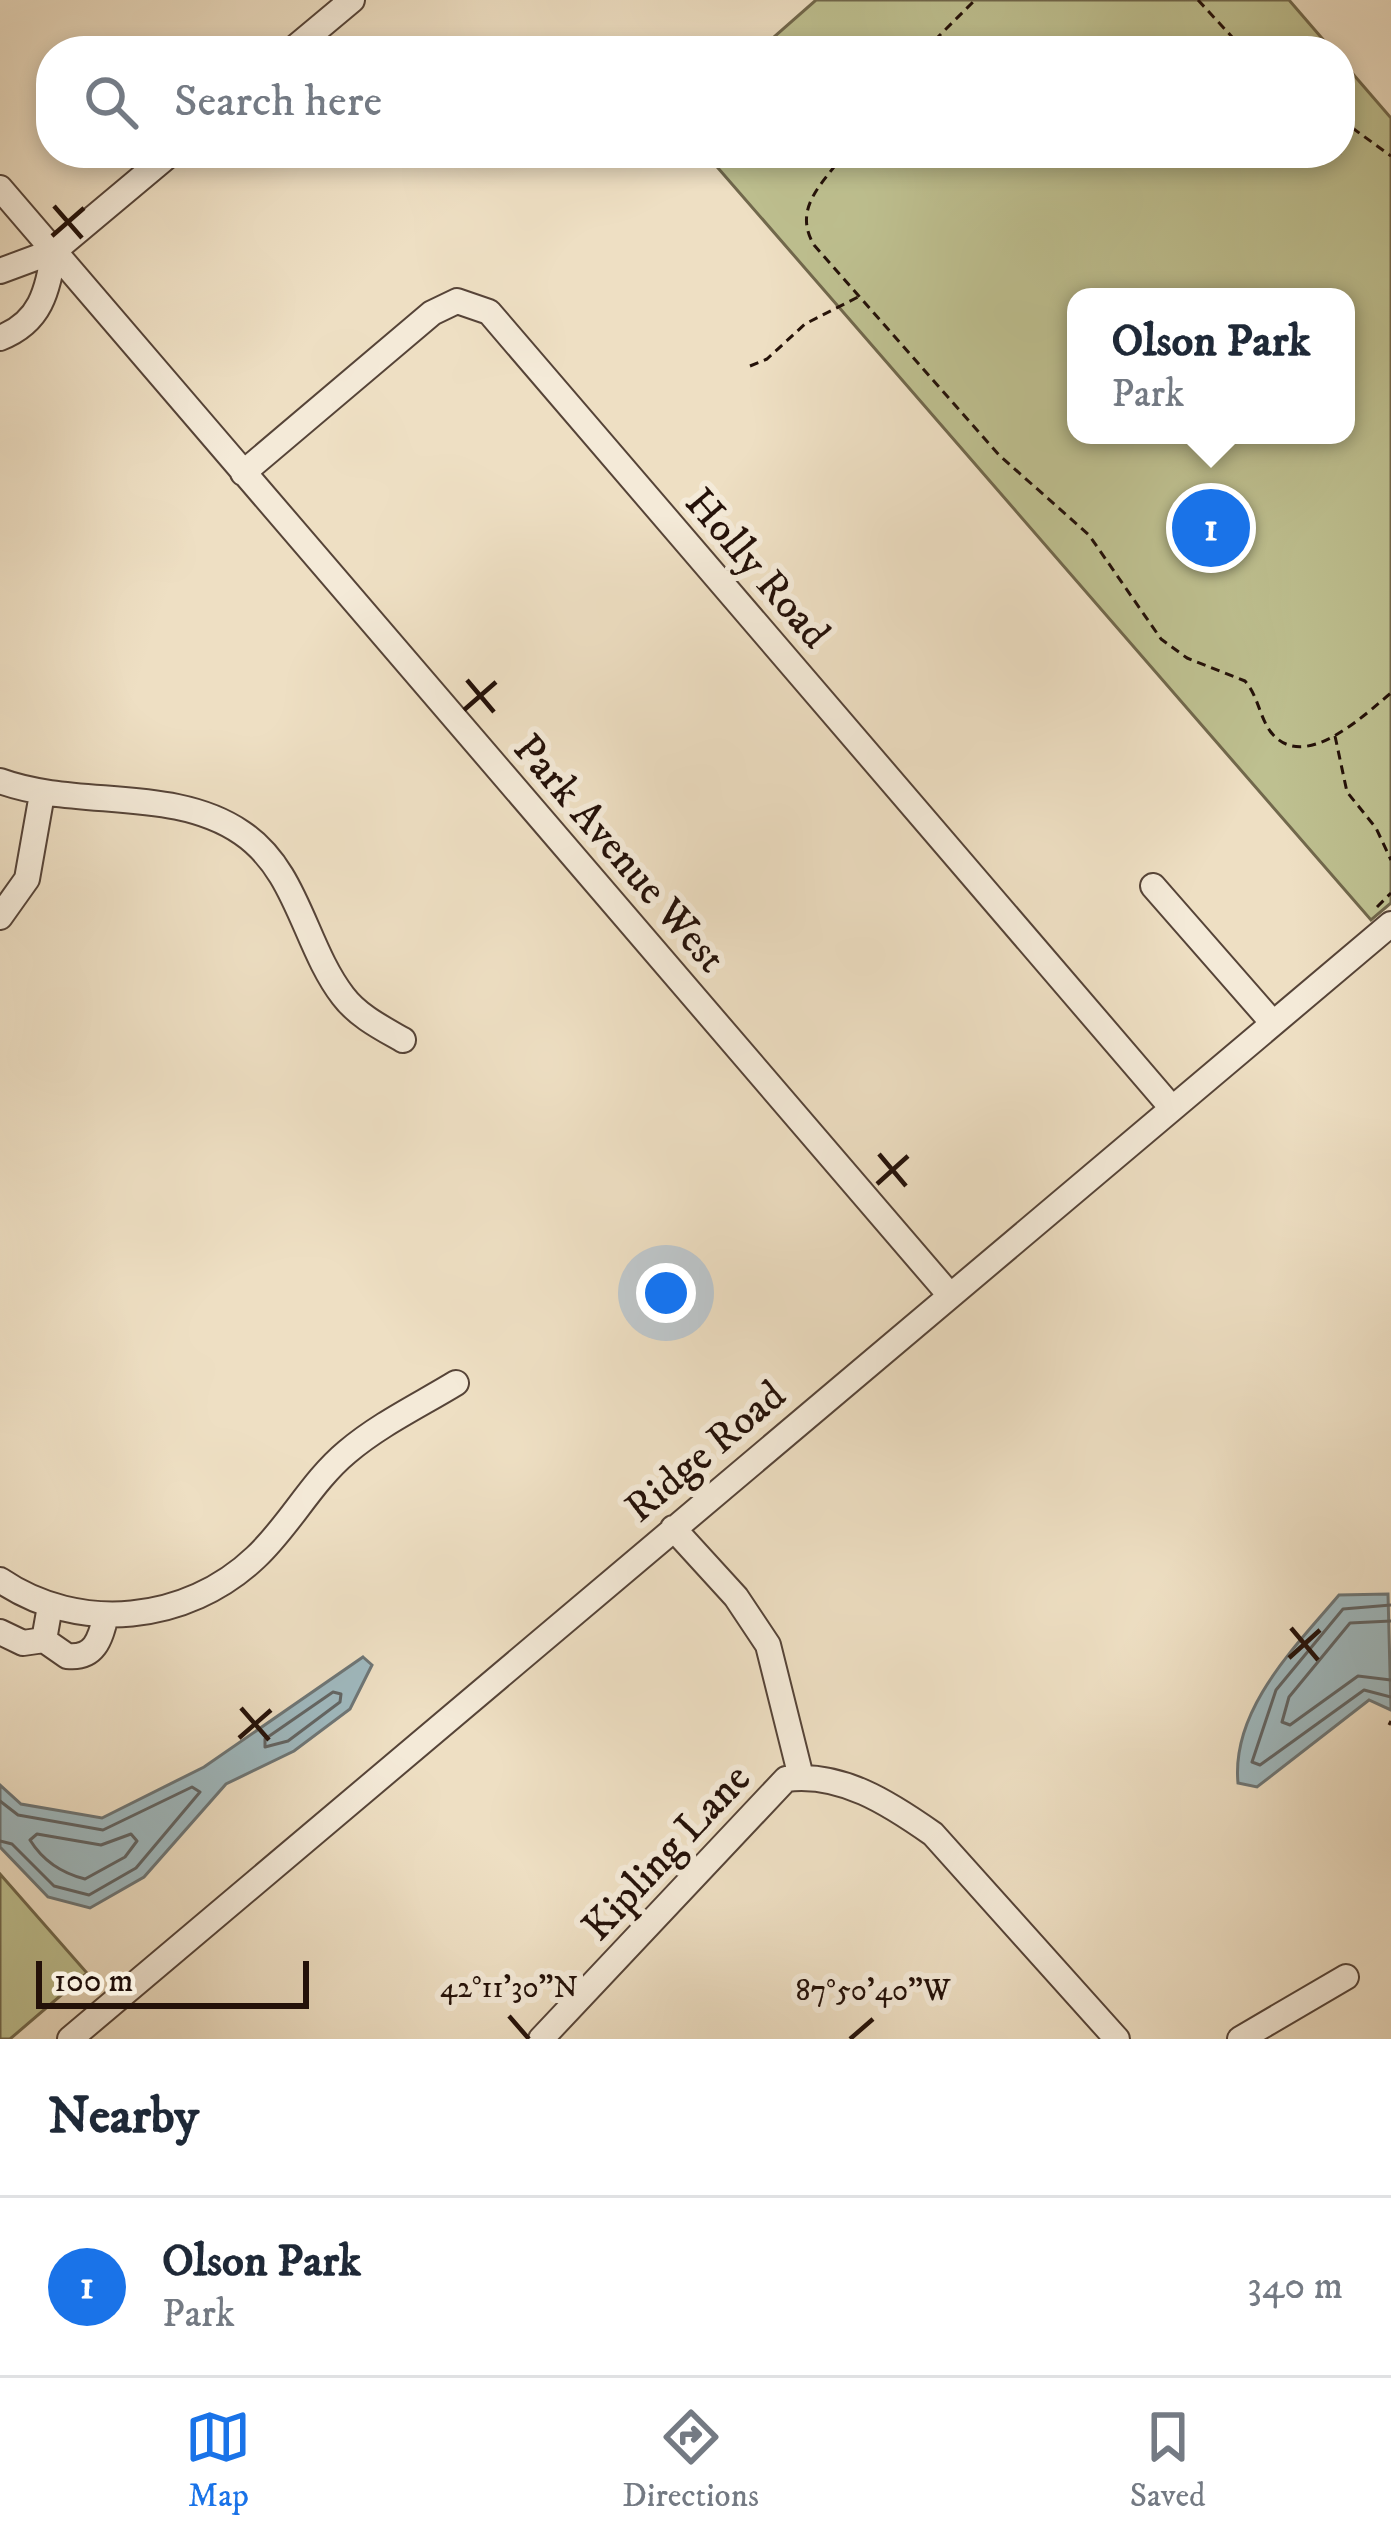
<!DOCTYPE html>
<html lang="en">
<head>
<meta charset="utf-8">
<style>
  :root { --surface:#fff; --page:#f2f2f3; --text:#1f2937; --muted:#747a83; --line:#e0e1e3; --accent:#1a73e8 }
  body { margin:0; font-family:"IM FELL DW Pica",serif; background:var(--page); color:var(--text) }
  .scale { position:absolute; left:36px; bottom:30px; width:273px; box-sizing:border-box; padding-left:12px; border:6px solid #241109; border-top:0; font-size:33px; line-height:42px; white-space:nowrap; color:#241109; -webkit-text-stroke:9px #f4ead8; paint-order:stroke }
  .you { position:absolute; left:666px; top:1293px; width:42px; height:42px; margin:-30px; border:9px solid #fff; border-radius:50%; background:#1a73e8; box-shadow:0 0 0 18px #1a73e833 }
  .badge { display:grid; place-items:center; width:78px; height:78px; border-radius:50%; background:var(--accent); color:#fff; font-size:39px; font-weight:700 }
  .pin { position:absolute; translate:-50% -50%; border:6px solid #fff; box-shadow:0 3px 12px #0006 }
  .popup { position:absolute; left:1067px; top:288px; width:288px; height:156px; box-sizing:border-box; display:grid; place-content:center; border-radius:24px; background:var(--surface); filter:drop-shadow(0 3px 9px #0005); font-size:39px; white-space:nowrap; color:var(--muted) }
  .popup b { font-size:45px; color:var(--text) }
  .popup::after { content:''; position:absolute; left:50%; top:100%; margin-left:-24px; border:24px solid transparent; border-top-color:var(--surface) }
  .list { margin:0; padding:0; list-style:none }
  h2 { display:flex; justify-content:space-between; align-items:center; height:156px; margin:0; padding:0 48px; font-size:51px }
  h2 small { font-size:39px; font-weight:400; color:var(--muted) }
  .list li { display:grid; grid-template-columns:78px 1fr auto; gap:36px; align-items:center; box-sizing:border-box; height:180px; padding:0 48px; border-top:3px solid var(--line) }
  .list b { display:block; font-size:45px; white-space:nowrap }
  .list p { margin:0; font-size:39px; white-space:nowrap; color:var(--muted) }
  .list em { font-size:39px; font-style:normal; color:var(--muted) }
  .icon { flex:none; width:66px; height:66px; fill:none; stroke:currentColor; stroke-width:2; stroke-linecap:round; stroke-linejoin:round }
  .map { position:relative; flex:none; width:1391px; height:2039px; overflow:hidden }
  .search { position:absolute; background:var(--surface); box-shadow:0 6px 18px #0003; left:36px; right:36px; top:36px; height:132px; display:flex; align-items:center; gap:30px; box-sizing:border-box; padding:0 42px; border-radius:48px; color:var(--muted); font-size:45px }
  .sheet { height:336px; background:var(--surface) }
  nav { display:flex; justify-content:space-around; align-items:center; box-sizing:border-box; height:168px; border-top:3px solid var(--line); background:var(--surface); font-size:33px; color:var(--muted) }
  nav a { display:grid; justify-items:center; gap:6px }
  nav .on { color:var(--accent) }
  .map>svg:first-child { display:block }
  .green { fill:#bec090; stroke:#71684c; stroke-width:3; fill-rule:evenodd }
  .water { fill:#9fb9bf; stroke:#6e7676; stroke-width:3 }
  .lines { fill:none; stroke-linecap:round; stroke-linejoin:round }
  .shore { stroke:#626564; stroke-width:3 }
  .minor-casing { stroke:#564438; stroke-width:28 }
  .path { stroke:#241109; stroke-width:3; stroke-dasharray:9 6; stroke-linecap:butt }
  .minor { stroke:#f4ead8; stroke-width:24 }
  .ticks { fill:none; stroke:#241109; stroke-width:4.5 }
  .labels { text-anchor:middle; stroke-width:12; stroke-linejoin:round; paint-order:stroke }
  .street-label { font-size:42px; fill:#241109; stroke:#f4ead8 }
  .ticks-label { font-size:30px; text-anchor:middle; fill:#241109; stroke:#f4ead8; stroke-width:12; stroke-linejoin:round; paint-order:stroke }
</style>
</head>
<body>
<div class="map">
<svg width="1391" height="2039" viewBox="0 0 1391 2039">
  <rect width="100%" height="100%" fill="#eedfc3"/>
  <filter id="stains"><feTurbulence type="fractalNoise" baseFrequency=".00167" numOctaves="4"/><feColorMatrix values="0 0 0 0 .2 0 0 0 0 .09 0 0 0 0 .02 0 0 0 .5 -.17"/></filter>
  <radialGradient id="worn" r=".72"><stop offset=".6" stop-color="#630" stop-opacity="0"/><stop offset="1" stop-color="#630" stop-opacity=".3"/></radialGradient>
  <path class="green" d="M816 0H1289L1333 51H758Z
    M1340 59 1391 118V903L1371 920 705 153H1340ZM1346 297V435H1076V297Z
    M0 1874 87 1973 10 2039H0Z"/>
  <path class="water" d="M1388 1594 1391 1710 1369 1700 1257 1787 1238 1783C1231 1709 1296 1646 1339 1595Z
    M363 1657 372 1665 350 1709 294 1751 226 1784 144 1877 90 1908 48 1897 0 1847V1785L21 1804 102 1818 204 1767Z"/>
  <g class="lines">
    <path class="shore" d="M1391 1605 1343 1609 1276 1690 1252 1762 1260 1765 1364 1690 1391 1697
      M1391 1621 1350 1623 1289 1697 1282 1722 1290 1725 1358 1676 1391 1680
      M333 1692 341 1694 340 1702 288 1741 265 1747V1739Z
      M0 1801 18 1815 103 1830 192 1787 200 1792 136 1868 89 1895 54 1886 12 1844 0 1841
      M37 1834 101 1845 131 1834 137 1841 125 1857 85 1879C61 1873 43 1861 30 1840Z"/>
    <defs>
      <path id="minor" d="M291 51 352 0
        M0 188 948 1293
        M0 271 54 251 171 153
        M0 338C41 322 47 292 54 251
        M243 473 432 313 457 301 489 312 1171 1107
        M0 781C76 809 174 786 242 833 298 871 304 945 343 996 358 1016 382 1028 403 1040
        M1153 886 1272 1022
        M0 917 27 879 42 794
        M673 1528 736 1597 768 1645 801 1777
        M0 1580C79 1634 187 1623 256 1557 290 1525 311 1482 347 1452 380 1424 420 1405 456 1383
        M50 1606 44 1640 67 1656C95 1659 100 1639 106 1616
        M0 1632 23 1643 44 1640
        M70 2039 1391 924
        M541 2039 786 1779C841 1772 889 1803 933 1834L1117 2039
        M1240 2039 1346 1977"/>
    </defs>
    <use href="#minor" class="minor-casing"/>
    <path class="path" d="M1198 0 1245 51
      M924 51 975 0
      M1340 119 1391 156
      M845 153C823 183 792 208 814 245L999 455 1089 535 1161 639 1187 658 1245 681C1258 696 1259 715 1270 731 1303 775 1364 715 1391 693
      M750 366 767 359 805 324 858 297
      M1335 736 1347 792 1376 828 1391 860
      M1377 907 1391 893
      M1389 1725 1391 1721"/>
    <use href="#minor" class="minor"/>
  </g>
  <path class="ticks" d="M54 206 82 238M52 236 84 208M467 680 494 712M464 710 496 682M879 1154 906 1186M877 1184 908 1156M1291 1628 1318 1660M1289 1658 1320 1630M241 1708 269 1740M239 1738 271 1710M509 2016 529 2039M850 2039 873 2019"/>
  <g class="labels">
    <g class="street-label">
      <text transform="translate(759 567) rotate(49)" y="15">Holly Road</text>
      <text transform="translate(621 852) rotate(49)" y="15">Park Avenue West</text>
      <text transform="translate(704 1450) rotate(-40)" y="15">Ridge Road</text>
      <text transform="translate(665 1851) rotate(-47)" y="15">Kipling Lane</text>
    </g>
  </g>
  <g class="ticks-label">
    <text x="509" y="1997">42°11'30"N</text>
    <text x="873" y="2000">87°50'40"W</text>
  </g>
  <rect width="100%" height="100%" filter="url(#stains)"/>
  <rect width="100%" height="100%" fill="url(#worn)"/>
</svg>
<div class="scale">100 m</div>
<div class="you"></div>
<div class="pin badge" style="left:1211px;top:528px">1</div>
<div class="popup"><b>Olson Park</b>Park</div>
<div class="search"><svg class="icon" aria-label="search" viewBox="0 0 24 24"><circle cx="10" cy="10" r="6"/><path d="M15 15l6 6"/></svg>Search here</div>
</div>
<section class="sheet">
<h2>Nearby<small></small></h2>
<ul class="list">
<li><span class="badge">1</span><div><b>Olson Park</b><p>Park</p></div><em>340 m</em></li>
</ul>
</section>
<nav>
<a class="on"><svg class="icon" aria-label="map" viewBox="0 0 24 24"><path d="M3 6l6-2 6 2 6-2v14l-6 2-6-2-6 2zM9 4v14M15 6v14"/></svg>Map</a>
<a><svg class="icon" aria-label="directions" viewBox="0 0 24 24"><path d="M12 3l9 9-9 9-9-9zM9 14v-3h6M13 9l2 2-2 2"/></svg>Directions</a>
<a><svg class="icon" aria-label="saved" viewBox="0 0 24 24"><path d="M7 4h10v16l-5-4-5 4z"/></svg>Saved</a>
</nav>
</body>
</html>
